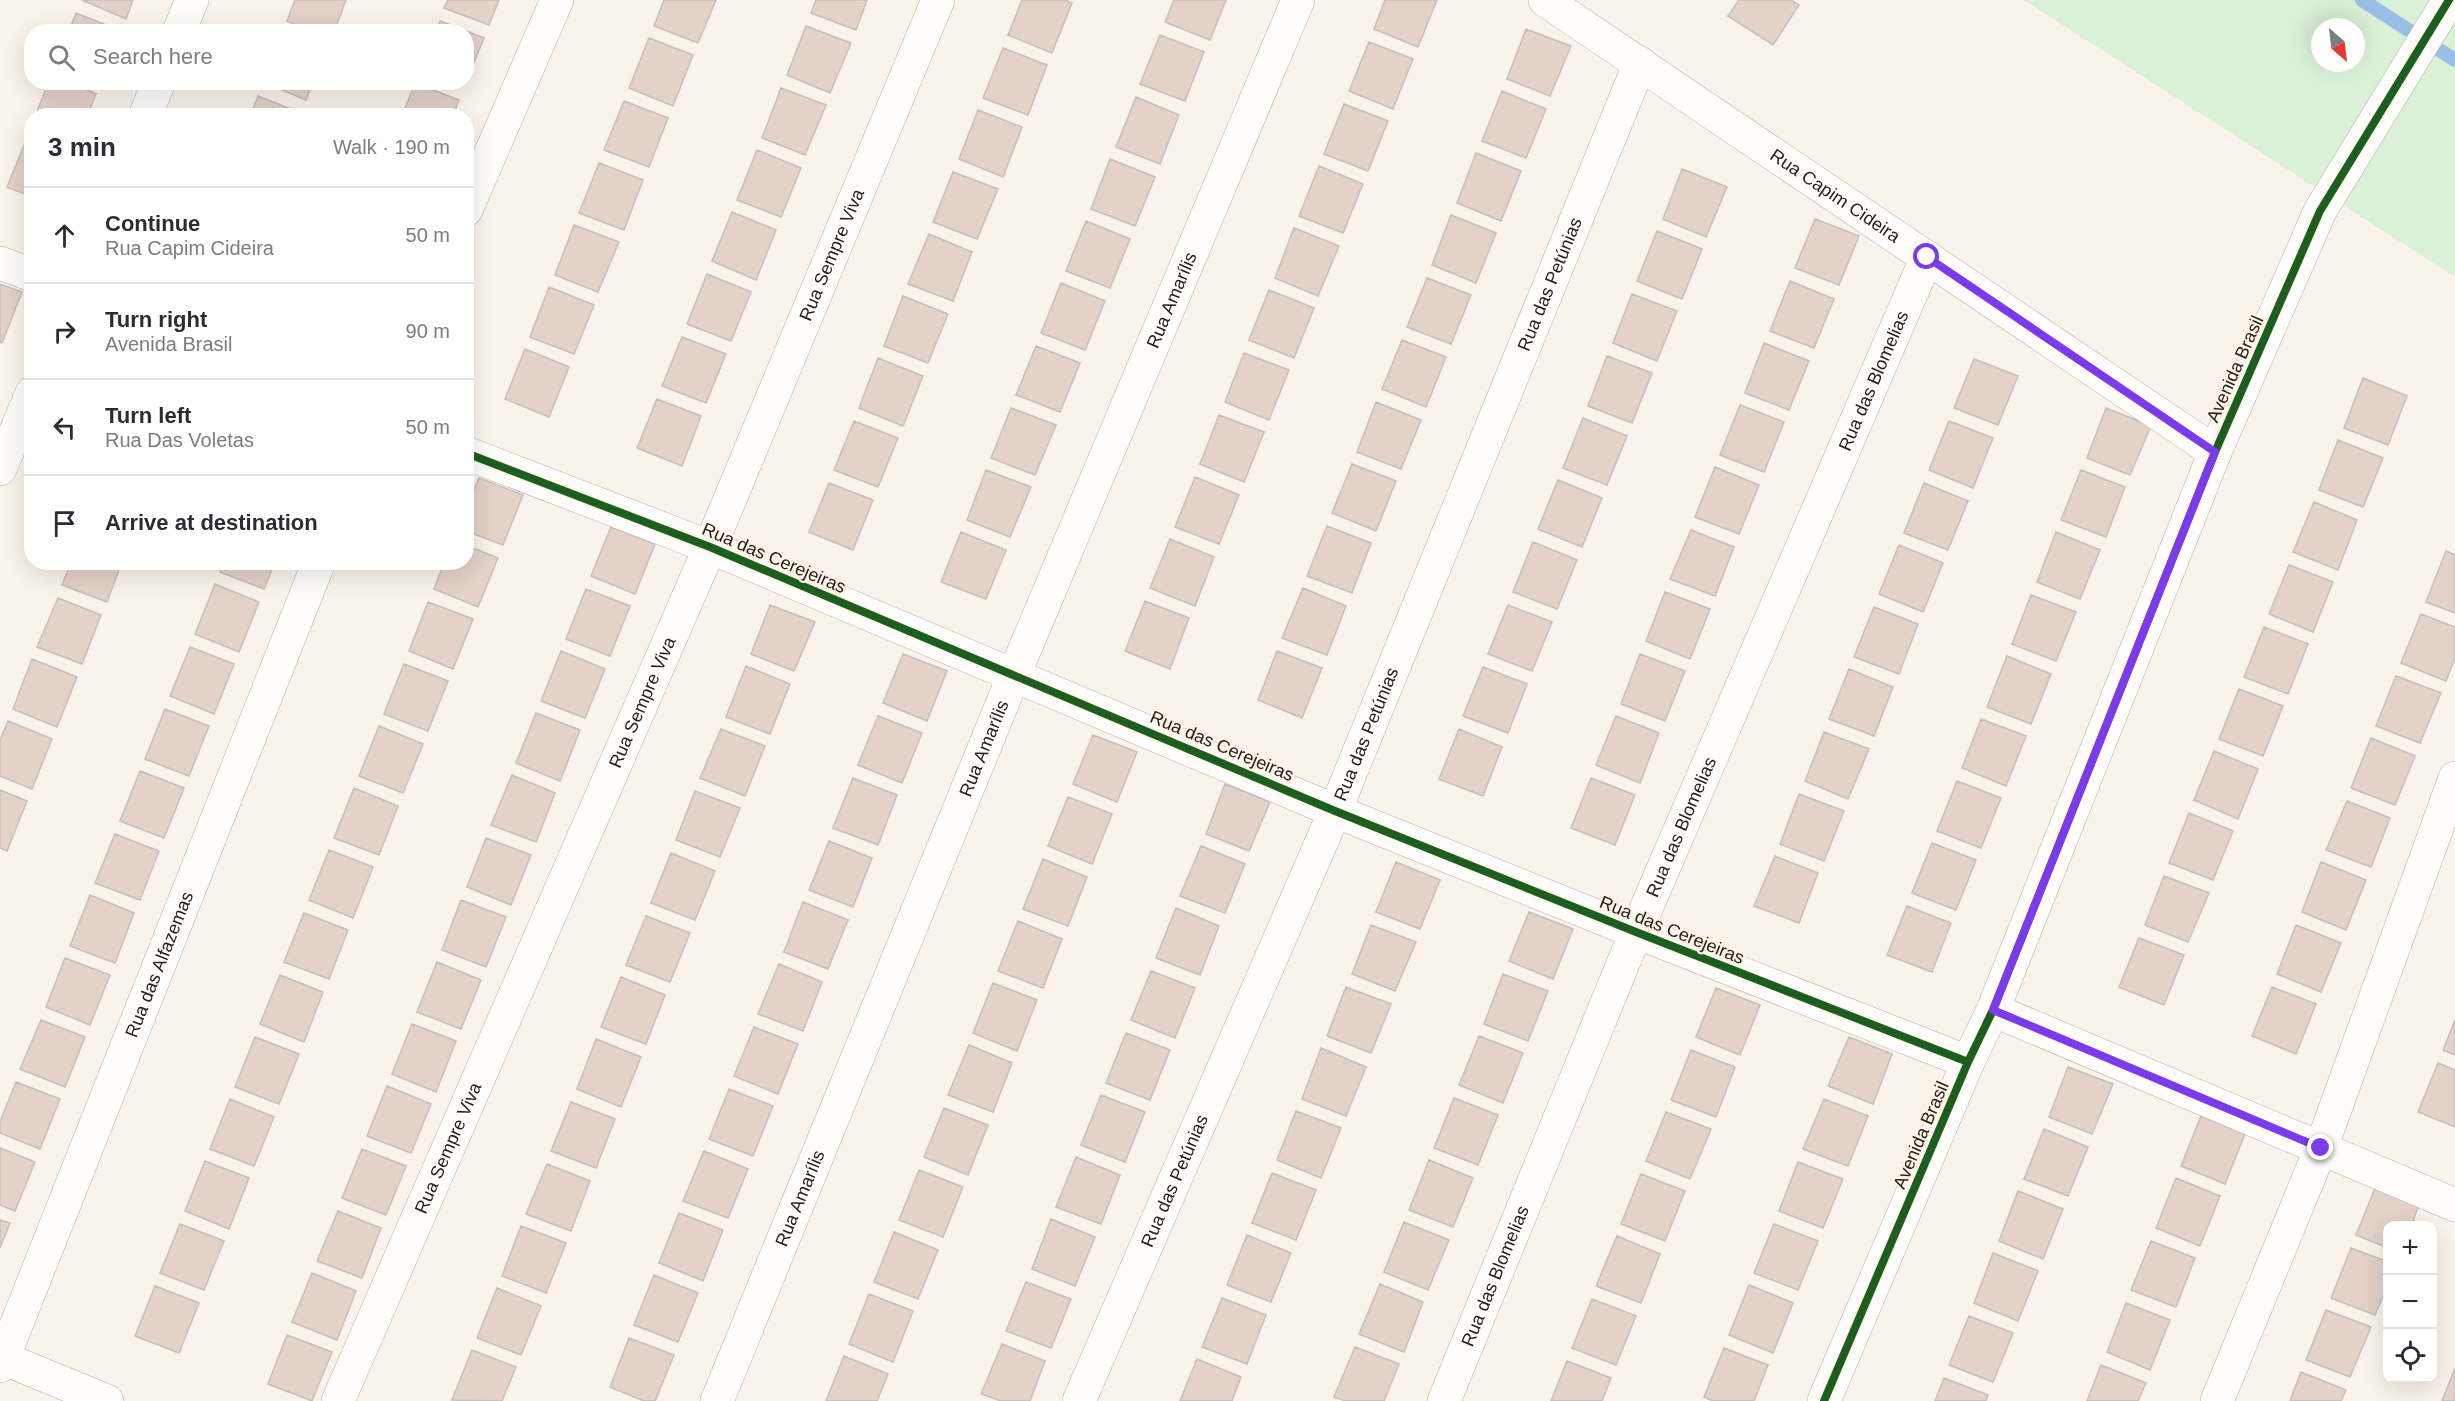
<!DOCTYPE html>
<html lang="en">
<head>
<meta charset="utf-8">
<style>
  :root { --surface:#fff; --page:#f7f7f7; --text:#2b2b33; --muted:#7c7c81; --line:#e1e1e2 }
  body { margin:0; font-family:Helvetica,sans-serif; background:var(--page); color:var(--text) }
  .controls { position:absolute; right:18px; bottom:18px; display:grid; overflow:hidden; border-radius:12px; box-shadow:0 6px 24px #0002 }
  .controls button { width:54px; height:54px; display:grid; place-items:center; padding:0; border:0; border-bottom:2px solid var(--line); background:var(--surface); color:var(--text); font:30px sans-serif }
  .compass { position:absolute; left:2311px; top:18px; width:54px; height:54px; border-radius:50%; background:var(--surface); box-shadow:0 6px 24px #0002; rotate:152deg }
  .stop { position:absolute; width:18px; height:18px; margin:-14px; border:4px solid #7c3aed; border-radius:50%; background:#fff }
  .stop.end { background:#7c3aed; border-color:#fff; box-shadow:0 2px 6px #0008 }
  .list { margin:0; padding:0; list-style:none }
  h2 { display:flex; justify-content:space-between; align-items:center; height:78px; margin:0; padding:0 24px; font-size:26px }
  h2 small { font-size:20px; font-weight:400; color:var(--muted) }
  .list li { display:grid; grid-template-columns:39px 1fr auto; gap:18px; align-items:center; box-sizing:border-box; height:96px; padding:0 24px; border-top:2px solid var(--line) }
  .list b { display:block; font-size:22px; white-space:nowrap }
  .list p { margin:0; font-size:20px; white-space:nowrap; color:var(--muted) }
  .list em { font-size:20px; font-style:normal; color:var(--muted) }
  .icon { flex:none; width:33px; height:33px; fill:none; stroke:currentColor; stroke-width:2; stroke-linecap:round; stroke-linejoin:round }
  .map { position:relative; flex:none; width:2455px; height:1401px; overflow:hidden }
  .search { position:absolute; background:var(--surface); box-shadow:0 6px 24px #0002; left:24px; top:24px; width:450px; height:66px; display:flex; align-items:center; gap:15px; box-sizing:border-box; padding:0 21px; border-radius:24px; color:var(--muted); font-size:22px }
  .panel { position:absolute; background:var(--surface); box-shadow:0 6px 24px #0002; left:24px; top:108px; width:450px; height:462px; border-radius:24px }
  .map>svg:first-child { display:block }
  .green { fill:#daf0d7; fill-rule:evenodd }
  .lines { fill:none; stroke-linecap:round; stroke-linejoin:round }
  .stream { stroke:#9abfe7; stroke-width:14 }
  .building { fill:#e4d1c8; stroke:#c5beba; stroke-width:1.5 }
  .minor-casing { stroke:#b3afa8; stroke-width:34 }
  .tertiary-casing { stroke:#b3afa8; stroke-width:34 }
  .minor { stroke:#fefdfc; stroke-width:33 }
  .tertiary { stroke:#fefdfc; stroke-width:33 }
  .cycleway-casing { stroke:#fff4e5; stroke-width:11 }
  .cycleway { stroke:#1b5e20; stroke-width:8 }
  .route { stroke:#7c3aed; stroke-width:8 }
  .labels { text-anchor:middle; stroke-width:4.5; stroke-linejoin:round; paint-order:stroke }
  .street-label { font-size:18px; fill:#24201b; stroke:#fff4e5 }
</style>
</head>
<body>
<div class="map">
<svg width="2455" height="1401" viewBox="0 0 2455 1401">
  <rect width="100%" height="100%" fill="#f9f3eb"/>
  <path class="green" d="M2024 0H2455V277ZM2320 27H2356V63H2320Z"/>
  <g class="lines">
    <path class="stream" d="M2362 0 2455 60"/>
  </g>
  <path class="building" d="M82 0H133L126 19Z
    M295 0H346L334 32H314L287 21Z
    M448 0H499L489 25 444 8Z
    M664 0H716L698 43 654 26Z
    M816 0H867L856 30 811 13Z
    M1022 0H1065L1072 3 1052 53 1008 35Z
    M1174 0H1226L1210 40 1165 22Z
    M1385 0H1437L1418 47 1374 29Z
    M1739 0H1791L1799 5 1773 45 1728 16Z
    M76 13 121 31V32H69Z
    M440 21 484 38 466 82V32H435Z
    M806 26 851 43 830 93 787 75Z
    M1526 29 1571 46 1550 96 1507 79Z
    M1160 35 1204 52 1185 101 1140 84Z
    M649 38 693 55 673 106 629 88Z
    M1369 42 1413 59 1393 109 1349 91Z
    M1003 48 1047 65 1028 115 983 98Z
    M49 82H69L96 94 87 116H35Z
    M263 82H313L306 100Z
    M415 83 459 100 453 116H402Z
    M781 88 826 105 805 155 762 138Z
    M1502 91 1546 109 1526 158 1482 141Z
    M258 96 301 113 300 116H250Z
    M1136 97 1179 115 1160 164 1116 147Z
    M624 101 668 118 649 167 604 150Z
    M1344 104 1388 121 1368 171 1324 154Z
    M978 110 1022 127 1003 177 959 159Z
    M27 138 32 140V197L7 187Z
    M757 150 801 168 781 217 737 200Z
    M1476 153 1521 171 1501 221 1457 203Z
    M1110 159 1155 177 1135 226 1091 209Z
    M599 163 643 180 624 230 579 213Z
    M1319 166 1363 184 1343 233 1299 216Z
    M1682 169 1727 187 1706 237 1663 219Z
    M953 172 998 189 977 239 933 222Z
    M732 212 776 230 756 280 712 261Z
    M1451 215 1496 233 1476 283 1432 265Z
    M1815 219 1859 236 1839 285 1795 268Z
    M1086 221 1130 239 1110 288 1066 271Z
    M574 225 619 242 598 292 555 275Z
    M1294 228 1339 246 1318 296 1275 278Z
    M1657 231 1702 249 1682 299 1637 281Z
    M929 234 972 252 953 301 908 284Z
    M707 274 751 292 731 341 687 324Z
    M1427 278 1471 295 1451 344 1407 327Z
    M1790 281 1834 299 1814 348 1770 331Z
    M1061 283 1105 301 1085 350 1041 333Z
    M0 284 22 292 2 343 0 342Z
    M549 287 594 305 574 354 530 337Z
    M1269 290 1314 308 1294 358 1249 340Z
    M1632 294 1677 311 1657 361 1613 343Z
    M903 296 948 314 928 363 884 346Z
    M682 337 726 354 706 403 662 386Z
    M1402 340 1446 357 1426 407 1382 389Z
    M1764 343 1809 361 1789 410 1745 393Z
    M1036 346 1080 363 1060 412 1016 395Z
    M525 349 569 367 549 417 505 399Z
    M1244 353 1289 370 1269 420 1225 402Z
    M1607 356 1652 373 1632 423 1588 406Z
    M878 358 923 376 903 426 859 408Z
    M1974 359 2018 376 1998 425 1954 408Z
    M2363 378 2407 396 2388 445 2344 428Z
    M657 399 701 416 682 466 637 448Z
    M1376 402 1421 420 1401 469 1357 452Z
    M1740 405 1784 422 1764 472 1720 455Z
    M1011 408 1056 425 1035 475 991 458Z
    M2106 408 2151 426 2130 475 2087 458Z
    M1219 415 1264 432 1244 482 1200 464Z
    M1583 418 1627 436 1607 485 1563 468Z
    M854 421 898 438 878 487 834 470Z
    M1949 421 1993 438 1973 488 1929 470Z
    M2338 440 2383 458 2363 507 2319 490Z
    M1352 464 1396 481 1376 531 1332 513Z
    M1715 467 1759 485 1739 534 1695 517Z
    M986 470 1031 487 1010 537 967 520Z
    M2081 470 2125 487 2106 537 2061 520Z
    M1195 477 1239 495 1219 544 1175 527Z
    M479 478 523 495 503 545 466 531V508Z
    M1558 480 1602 498 1582 547 1538 529Z
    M829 483 873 500 853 550 809 532Z
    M1924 483 1968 501 1948 550 1904 533Z
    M2314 502 2357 520 2338 570 2293 552Z
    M1327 526 1371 543 1352 593 1307 576Z
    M611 527 655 544 635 594 591 576Z
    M1691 530 1734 547 1715 596 1670 579Z
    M961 532 1006 550 986 599 941 582Z
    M2056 532 2100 550 2080 599 2037 582Z
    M1170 539 1214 557 1195 606 1150 588Z
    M1533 542 1577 560 1557 609 1513 592Z
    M466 545 498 558 478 607 434 589 444 562H466Z
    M1899 545 1943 563 1923 612 1879 594Z
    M2446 551 2455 555V613L2426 602Z
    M71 562H122L107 602 62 585Z
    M224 562H275L264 589 220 572Z
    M2289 565 2333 582 2313 632 2269 614Z
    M215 584 259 602 239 652 195 634Z
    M1303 588 1346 606 1327 655 1282 638Z
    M586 589 630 606 610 656 566 639Z
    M1665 592 1710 609 1690 659 1646 641Z
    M2031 595 2076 612 2056 661 2012 644Z
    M58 598 101 615 82 664 37 647Z
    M1145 601 1189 618 1170 669 1125 651Z
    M428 602 473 619 453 669 409 651Z
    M770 605 815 622 794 671 751 654Z
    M1508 605 1552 622 1532 671 1488 654Z
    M1874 607 1918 624 1899 674 1854 657Z
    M2421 614 2455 627V658L2446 681 2401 663Z
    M2264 627 2308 644 2288 694 2244 677Z
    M190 647 234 664 214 714 170 696Z
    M561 651 605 669 585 718 541 701Z
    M1277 651 1322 668 1302 718 1258 700Z
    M903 654 947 671 927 721 883 703Z
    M1640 654 1685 671 1665 721 1621 704Z
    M2007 656 2051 674 2031 724 1987 707Z
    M32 659 77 677 57 727 13 709Z
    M404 664 448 681 428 731 384 714Z
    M746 666 790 684 770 734 726 717Z
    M1483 667 1527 684 1508 733 1463 716Z
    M1849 669 1893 687 1874 736 1829 719Z
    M2396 676 2441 693 2420 743 2376 726Z
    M2239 689 2283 706 2263 756 2219 739Z
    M165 709 209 726 189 776 145 759Z
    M536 713 580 730 560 781 516 763Z
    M878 716 922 733 902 783 858 765Z
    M1616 716 1659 733 1640 783 1596 765Z
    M1981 719 2026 736 2006 786 1962 768Z
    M8 721 52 739 32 789 0 776V740Z
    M379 726 423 744 403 793 359 776Z
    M721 729 765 746 745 796 700 778Z
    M1459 729 1502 747 1483 796 1439 779Z
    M1824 732 1869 749 1848 799 1805 781Z
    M1093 735 1137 752 1117 802 1073 784Z
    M2371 738 2415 756 2395 805 2351 788Z
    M2214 751 2258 769 2238 819 2194 800Z
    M140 771 184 788 164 838 120 821Z
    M512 775 555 793 536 842 491 825Z
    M853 778 897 795 878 845 833 828Z
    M1591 778 1635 795 1615 845 1571 828Z
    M1957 781 2001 798 1981 848 1937 831Z
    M1225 784 1270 802 1249 851 1206 834Z
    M354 788 398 806 379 855 334 838Z
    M0 790 27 801 7 851 0 848Z
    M695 791 740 808 720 857 676 840Z
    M1799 794 1844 811 1824 861 1780 844Z
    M1068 797 1112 814 1092 864 1048 846Z
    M2347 801 2390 818 2371 867 2326 850Z
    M2189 813 2233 831 2213 880 2169 863Z
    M115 834 159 851 140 900 95 883Z
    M486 838 531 855 511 905 467 887Z
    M829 841 872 858 853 907 809 890Z
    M1932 843 1976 860 1956 910 1912 893Z
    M1201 846 1245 864 1225 913 1180 896Z
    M329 850 373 867 353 918 309 900Z
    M671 853 715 871 695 920 651 903Z
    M1775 856 1818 873 1799 923 1754 906Z
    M1043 859 1087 877 1068 926 1023 909Z
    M1396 862 1440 880 1420 929 1376 912Z
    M2321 862 2366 880 2346 930 2302 912Z
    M2164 876 2209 893 2188 942 2145 925Z
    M90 895 134 913 115 963 70 946Z
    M461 900 506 917 486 967 442 950Z
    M803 902 848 920 828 969 784 952Z
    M1907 906 1951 923 1932 972 1887 955Z
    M1176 908 1219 926 1200 975 1156 958Z
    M1529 912 1573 929 1553 979 1509 961Z
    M304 913 348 930 329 979 284 962Z
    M646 916 690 933 670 982 626 965Z
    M1018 921 1062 939 1043 988 998 971Z
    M1371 925 1416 942 1395 991 1352 974Z
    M2296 925 2341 943 2321 992 2277 974Z
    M2139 938 2184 955 2164 1005 2119 987Z
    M65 958 110 975 90 1025 46 1007Z
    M437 962 481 980 461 1029 417 1012Z
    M779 964 822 982 803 1031 758 1014Z
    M1151 971 1195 988 1175 1038 1131 1020Z
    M1503 974 1548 991 1528 1041 1484 1024Z
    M280 975 323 992 304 1042 260 1024Z
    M621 977 665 995 646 1044 601 1027Z
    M993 983 1037 1000 1017 1051 973 1033Z
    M1346 987 1391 1004 1371 1053 1327 1036Z
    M2272 987 2316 1004 2296 1054 2252 1036Z
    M1716 988 1760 1005 1740 1055 1696 1037Z
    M41 1020 85 1037 65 1087 20 1069Z
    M2455 1020V1055L2443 1050Z
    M412 1024 456 1041 436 1092 392 1074Z
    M754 1027 798 1044 778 1094 734 1076Z
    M1126 1033 1170 1050 1150 1100 1106 1083Z
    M1479 1036 1523 1053 1503 1103 1459 1085Z
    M255 1037 299 1054 279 1104 235 1087Z
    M1849 1037 1892 1054 1873 1104 1828 1086Z
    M596 1039 641 1057 621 1107 577 1089Z
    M969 1045 1012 1063 993 1112 948 1095Z
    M1321 1048 1366 1067 1346 1116 1302 1099Z
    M1691 1050 1735 1067 1716 1117 1671 1100Z
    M2438 1063 2455 1070V1127L2418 1112Z
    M2068 1067 2113 1084 2092 1134 2049 1117Z
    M16 1082 60 1099 40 1149 0 1133V1122Z
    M387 1086 431 1104 411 1153 367 1136Z
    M729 1089 773 1106 753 1156 709 1139Z
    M1101 1095 1145 1112 1125 1162 1081 1145Z
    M1454 1098 1498 1115 1478 1165 1434 1148Z
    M230 1099 274 1117 254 1166 210 1149Z
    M1824 1099 1868 1116 1848 1166 1803 1149Z
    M571 1102 615 1119 596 1168 551 1151Z
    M944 1108 988 1125 968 1175 924 1157Z
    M1296 1111 1341 1128 1321 1178 1277 1160Z
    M1666 1112 1711 1129 1690 1179 1646 1161Z
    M2201 1116 2245 1134 2225 1184 2181 1166Z
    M2044 1129 2088 1147 2068 1196 2024 1179Z
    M0 1148 35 1162 15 1211 0 1205Z
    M362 1149 406 1166 386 1215 342 1198Z
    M704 1151 748 1169 728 1218 683 1201Z
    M1076 1157 1120 1175 1101 1224 1056 1207Z
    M1429 1160 1473 1178 1453 1227 1409 1210Z
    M205 1161 249 1178 229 1229 185 1211Z
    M1798 1162 1843 1179 1823 1228 1779 1211Z
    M547 1164 590 1181 571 1231 526 1214Z
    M919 1170 963 1187 943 1237 899 1220Z
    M1272 1173 1316 1190 1296 1240 1252 1223Z
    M1641 1174 1685 1191 1665 1241 1621 1224Z
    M2176 1178 2220 1196 2200 1246 2156 1228Z
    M2376 1186 2420 1203 2411 1226H2388V1248L2356 1235Z
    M2018 1191 2063 1209 2043 1259 1999 1241Z
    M338 1211 381 1228 362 1278 317 1261Z
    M679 1213 723 1230 703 1281 659 1263Z
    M1051 1219 1095 1237 1075 1286 1032 1269Z
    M0 1220 10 1223 0 1248Z
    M1404 1222 1449 1240 1428 1290 1384 1272Z
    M180 1224 224 1241 204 1290 160 1273Z
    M1774 1224 1818 1241 1798 1290 1754 1273Z
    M521 1226 566 1243 546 1293 502 1276Z
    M894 1232 938 1250 918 1299 874 1282Z
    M1247 1235 1291 1253 1271 1302 1227 1285Z
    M1617 1236 1660 1254 1641 1303 1596 1286Z
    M2151 1241 2195 1258 2176 1307 2131 1290Z
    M2351 1248 2388 1262V1284L2375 1315 2331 1298Z
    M1993 1253 2038 1271 2018 1321 1974 1303Z
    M312 1273 356 1291 337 1340 292 1322Z
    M654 1275 698 1293 678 1342 634 1325Z
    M1026 1282 1071 1299 1051 1348 1006 1331Z
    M1380 1284 1423 1302 1404 1352 1359 1334Z
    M1749 1285 1793 1303 1773 1353 1729 1335Z
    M155 1286 199 1303 179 1353 135 1336Z
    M497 1288 541 1306 521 1355 477 1338Z
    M869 1294 913 1311 893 1362 849 1344Z
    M1222 1298 1266 1315 1247 1364 1202 1347Z
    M1592 1299 1636 1316 1616 1365 1572 1348Z
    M2126 1303 2170 1320 2150 1370 2107 1352Z
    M2326 1310 2371 1327 2350 1377 2306 1360Z
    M1969 1316 2013 1333 1993 1382 1949 1365Z
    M287 1335 332 1352 312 1401 268 1384Z
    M629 1338 674 1355 655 1401H644L610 1387Z
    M1002 1344 1045 1361 1030 1401H1001L981 1394Z
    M1355 1347 1399 1364 1384 1401H1346L1334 1397Z
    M1724 1348 1768 1365 1754 1401H1713L1704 1397Z
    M472 1350 516 1367 502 1401 452 1400Z
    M844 1356 888 1374 877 1401H826Z
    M1197 1359 1241 1377 1232 1401H1180Z
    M1567 1361 1611 1378 1602 1401H1551Z
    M2101 1365 2146 1383 2138 1401H2087Z
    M2455 1368V1401H2442Z
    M2301 1372 2346 1390 2341 1401H2290Z
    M1944 1378 1988 1395 1986 1401H1935Z"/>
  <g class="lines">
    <defs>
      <g id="minor">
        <path d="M179 32 192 0"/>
        <path d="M145 116 159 82"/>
        <path d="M466 210 557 0"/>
        <path d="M0 263 32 275"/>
        <path d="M466 453 710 547 1335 811 1636 932 1968 1062"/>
        <path d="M0 469 32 393"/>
        <path d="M1993 1010 2455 1205"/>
        <path d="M0 1357 107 1401"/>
        <path id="s1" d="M0 1366 319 562"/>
        <path id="s2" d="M338 1401 710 547 938 0"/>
        <path id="s3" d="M717 1401 1014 675 1298 0"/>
        <path id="s4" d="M1079 1401 1335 811 1640 63"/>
        <path id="s5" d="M1444 1401 1636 932 1927 257"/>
        <path d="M2217 1401 2321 1148 2455 778"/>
      </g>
      <g id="tertiary">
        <path id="s6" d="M1545 0 2215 452"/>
        <path d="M1824 1401 1968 1062 1993 1010 2215 452 2320 211 2449 0"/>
      </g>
    </defs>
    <use href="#minor" class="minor-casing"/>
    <use href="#tertiary" class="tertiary-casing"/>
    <use href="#minor" class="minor"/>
    <use href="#tertiary" class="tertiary"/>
    <defs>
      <path id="cycleway" d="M466 453 710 547 1335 811 1636 932 1968 1062
        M1824 1401 1968 1062 1993 1010 2215 452 2320 211 2449 0"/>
    </defs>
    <use href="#cycleway" class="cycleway-casing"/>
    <use href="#cycleway" class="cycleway"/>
  </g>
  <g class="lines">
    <path class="route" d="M1927 257 2215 452 1993 1010 2321 1148"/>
  </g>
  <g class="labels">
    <g class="street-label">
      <text dy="6" stroke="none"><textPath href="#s6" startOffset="350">Rua Capim Cideira</textPath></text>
      <text dy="6" stroke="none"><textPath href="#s2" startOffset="1248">Rua Sempre Viva</textPath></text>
      <text dy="6" stroke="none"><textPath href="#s4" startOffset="1212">Rua das Petúnias</textPath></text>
      <text dy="6" stroke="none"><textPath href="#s3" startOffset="1191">Rua Amarílis</textPath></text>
      <text transform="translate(2235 369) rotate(-66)" y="6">Avenida Brasil</text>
      <text dy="6" stroke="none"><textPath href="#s5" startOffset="1107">Rua das Blomelias</textPath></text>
      <text transform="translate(774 558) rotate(23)" y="6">Rua das Cerejeiras</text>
      <text dy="6" stroke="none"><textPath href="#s2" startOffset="762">Rua Sempre Viva</textPath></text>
      <text dy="6" stroke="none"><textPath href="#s4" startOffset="726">Rua das Petúnias</textPath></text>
      <text transform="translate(1222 746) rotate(23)" y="6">Rua das Cerejeiras</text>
      <text dy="6" stroke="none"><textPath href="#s3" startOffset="705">Rua Amarílis</textPath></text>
      <text dy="6" stroke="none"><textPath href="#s5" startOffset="621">Rua das Blomelias</textPath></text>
      <text transform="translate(1672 930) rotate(22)" y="6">Rua das Cerejeiras</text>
      <text dy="6" stroke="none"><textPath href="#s1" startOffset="432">Rua das Alfazemas</textPath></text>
      <text transform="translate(1921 1135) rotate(-67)" y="6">Avenida Brasil</text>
      <text dy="6" stroke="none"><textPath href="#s2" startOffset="276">Rua Sempre Viva</textPath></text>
      <text dy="6" stroke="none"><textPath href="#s4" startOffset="240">Rua das Petúnias</textPath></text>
      <text dy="6" stroke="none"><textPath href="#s3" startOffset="219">Rua Amarílis</textPath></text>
      <text dy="6" stroke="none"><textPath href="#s5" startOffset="135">Rua das Blomelias</textPath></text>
    </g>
  </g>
</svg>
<div class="controls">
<button>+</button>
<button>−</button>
<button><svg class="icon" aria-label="locate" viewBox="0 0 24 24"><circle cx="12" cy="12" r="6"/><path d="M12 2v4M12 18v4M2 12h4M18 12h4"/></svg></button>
</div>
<svg class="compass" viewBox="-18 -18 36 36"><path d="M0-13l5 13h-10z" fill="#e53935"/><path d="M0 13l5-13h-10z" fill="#7c7c81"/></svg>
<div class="stop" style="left:1927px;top:257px"></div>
<div class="stop end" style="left:2321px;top:1148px"></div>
<div class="search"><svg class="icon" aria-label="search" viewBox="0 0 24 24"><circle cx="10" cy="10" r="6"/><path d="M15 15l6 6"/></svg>Search here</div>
<section class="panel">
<h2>3 min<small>Walk · 190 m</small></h2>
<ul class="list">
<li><svg class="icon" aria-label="ahead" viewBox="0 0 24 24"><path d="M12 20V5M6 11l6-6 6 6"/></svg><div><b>Continue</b><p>Rua Capim Cideira</p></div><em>50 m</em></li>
<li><svg class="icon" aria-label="right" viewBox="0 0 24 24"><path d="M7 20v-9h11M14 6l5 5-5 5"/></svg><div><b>Turn right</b><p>Avenida Brasil</p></div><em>90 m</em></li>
<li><svg class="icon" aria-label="left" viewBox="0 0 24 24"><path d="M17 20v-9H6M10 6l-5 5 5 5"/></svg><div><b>Turn left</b><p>Rua Das Voletas</p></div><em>50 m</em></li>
<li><svg class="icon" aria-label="arrive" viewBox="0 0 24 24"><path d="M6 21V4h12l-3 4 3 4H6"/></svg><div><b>Arrive at destination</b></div></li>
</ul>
</section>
</div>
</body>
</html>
